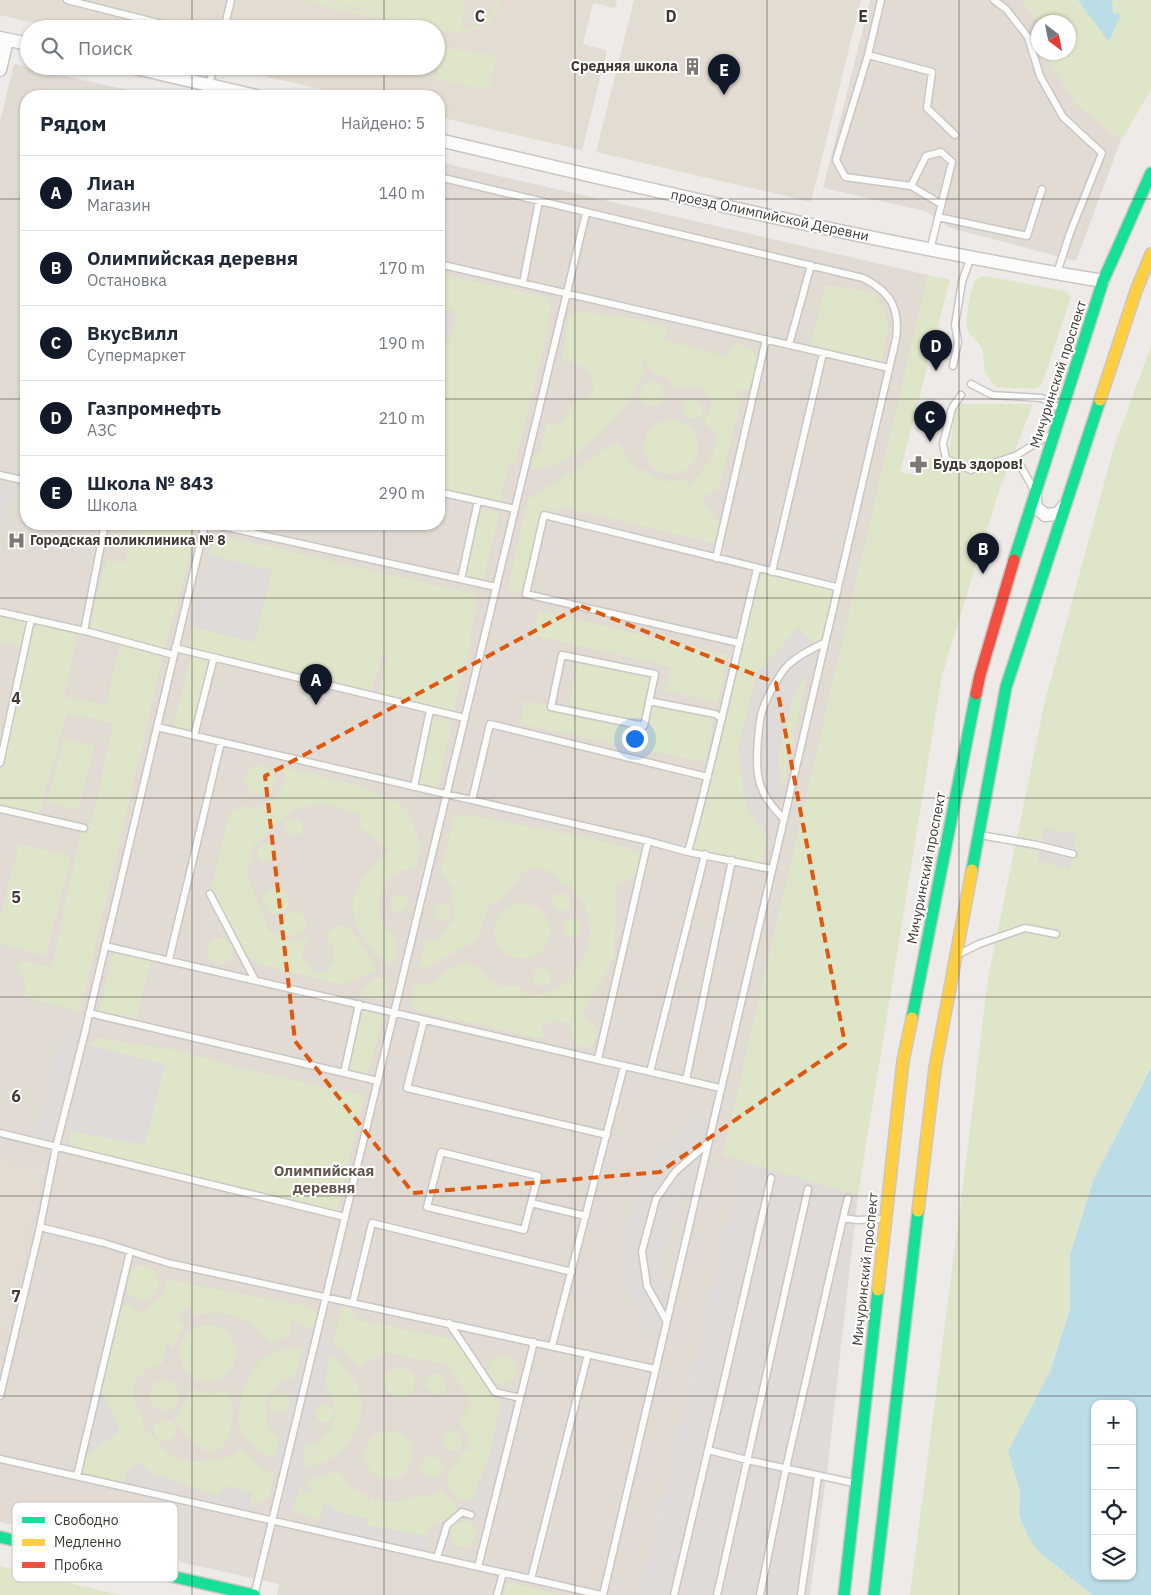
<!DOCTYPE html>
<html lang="ru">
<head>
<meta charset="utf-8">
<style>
  :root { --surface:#fff; --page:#f2f2f3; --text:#1f2937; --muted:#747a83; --line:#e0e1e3; --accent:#111827 }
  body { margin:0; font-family:"IBM Plex Sans",sans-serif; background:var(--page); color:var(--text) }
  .controls { position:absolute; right:15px; bottom:15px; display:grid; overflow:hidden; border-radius:10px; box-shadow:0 1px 4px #0004 }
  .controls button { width:45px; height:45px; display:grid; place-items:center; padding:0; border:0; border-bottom:1px solid var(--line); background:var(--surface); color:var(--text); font:25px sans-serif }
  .compass { position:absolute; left:1031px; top:15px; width:45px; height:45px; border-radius:50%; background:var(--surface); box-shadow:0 1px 4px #0004; rotate:148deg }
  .you { position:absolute; left:634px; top:738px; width:18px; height:18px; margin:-12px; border:4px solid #fff; border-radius:50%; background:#1a73e8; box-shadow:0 0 0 8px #1a73e833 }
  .badge { display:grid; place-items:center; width:32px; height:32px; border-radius:50%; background:var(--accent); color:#fff; font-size:16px; font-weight:700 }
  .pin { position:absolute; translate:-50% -41px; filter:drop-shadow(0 1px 2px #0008) }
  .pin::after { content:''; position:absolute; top:26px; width:18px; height:15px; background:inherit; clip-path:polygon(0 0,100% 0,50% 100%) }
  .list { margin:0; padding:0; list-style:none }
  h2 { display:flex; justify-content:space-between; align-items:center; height:65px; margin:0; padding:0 20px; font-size:21px }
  h2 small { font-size:16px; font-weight:400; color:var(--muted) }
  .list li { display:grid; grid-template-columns:32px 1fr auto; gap:15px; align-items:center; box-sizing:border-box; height:75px; padding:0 20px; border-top:1px solid var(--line) }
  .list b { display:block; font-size:19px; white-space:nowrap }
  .list p { margin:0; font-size:16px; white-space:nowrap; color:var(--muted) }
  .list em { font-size:16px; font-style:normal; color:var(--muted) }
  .icon { flex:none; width:28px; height:28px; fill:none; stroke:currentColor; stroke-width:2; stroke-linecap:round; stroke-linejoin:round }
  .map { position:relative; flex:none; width:1151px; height:1595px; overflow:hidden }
  .search { position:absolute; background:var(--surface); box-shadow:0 1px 4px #0004; left:20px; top:20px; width:425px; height:55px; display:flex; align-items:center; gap:12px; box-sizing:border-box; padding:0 18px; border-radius:28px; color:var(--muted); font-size:19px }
  .panel { position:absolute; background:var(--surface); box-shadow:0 1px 4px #0004; left:20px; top:90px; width:425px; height:440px; border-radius:20px }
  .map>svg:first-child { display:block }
  .residential { fill:#e1dbd4 }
  .industrial { fill:#e0dbd8 }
  .education { fill:#e3dcd3 }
  .green { fill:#dfe5c9 }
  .parking { fill:#dedbd8 }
  .water { fill:#bbdde8; fill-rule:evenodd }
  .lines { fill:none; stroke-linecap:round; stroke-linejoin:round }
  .lane-casing { stroke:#c9c6c3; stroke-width:9 }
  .street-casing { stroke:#c9c6c3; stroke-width:15 }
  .fast-casing { stroke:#cdc7c0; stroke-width:14 }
  .slow-casing { stroke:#cdc7c0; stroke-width:14 }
  .jam-casing { stroke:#cdc7c0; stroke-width:14 }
  .lane { stroke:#fcfcfb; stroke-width:6 }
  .street { stroke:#fcfcfb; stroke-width:12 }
  .fast { stroke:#16e098; stroke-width:11 }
  .slow { stroke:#ffcf43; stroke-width:11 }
  .jam { stroke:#f24e42; stroke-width:11 }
  .marked { fill:none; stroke:#e0570e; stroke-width:4; stroke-dasharray:10 6; stroke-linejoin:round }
  .grid { fill:none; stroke:#413a34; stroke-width:1; stroke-opacity:0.55 }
  .labels { text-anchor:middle; stroke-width:4; stroke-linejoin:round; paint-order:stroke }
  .poi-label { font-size:14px; font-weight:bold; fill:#413a34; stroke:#fff; text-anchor:start }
  .street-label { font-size:14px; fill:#413a34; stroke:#fff }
  .neighbourhood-label { font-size:15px; font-weight:bold; fill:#63564d; stroke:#fff }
  .key { fill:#fff; stroke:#c6c4c2; stroke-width:1 }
  .key-label { font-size:14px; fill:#413a34 }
  .grid-label { font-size:16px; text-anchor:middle; font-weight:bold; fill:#413a34; stroke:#fff; stroke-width:4; stroke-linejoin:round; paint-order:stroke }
</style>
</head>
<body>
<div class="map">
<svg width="1151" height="1595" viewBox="0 0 1151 1595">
  <rect width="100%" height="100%" fill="#edeae7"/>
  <path class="residential" d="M870 0H1021L1023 2 1039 22 1038 52 1049 53 1052 67 1076 103 1121 140 1076 261 950 228 925 211 823 188Z
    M14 64 153 96H26V524H439V162L928 275 723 1156 742 1160 640 1595H277L279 1584 0 1522V122Z"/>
  <path class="industrial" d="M742 1160 858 1195 827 1471 810 1595H640Z"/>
  <path class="education" d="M0 0H617L615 8 593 3 583 44 607 51 582 150 439 117V96H350L221 66H436V29H60L0 15Z
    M634 0H861L811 202 596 152Z
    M0 1160 44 1171 0 1357Z"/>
  <path class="green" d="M302 0H329L344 7 464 29C481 26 492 17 497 0H501C495 24 477 34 453 33L344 11Z
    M336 0H466L460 28 335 3Z
    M1021 0H1151V90L1121 140 1076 103 1052 67 1049 53 1068 52V22H1039Z
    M442 47 496 56 490 90 436 80Z
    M439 274 546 297 550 306 546 336 515 465 509 463 499 505 439 492V349L444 351C447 339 455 331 458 319L452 310H443L439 315Z
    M928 275 950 279 900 472 921 476 929 458 949 455 956 404H1033L1000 488 942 675 858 1195 723 1156Z
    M985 276 1064 291 1067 292 1071 297 1043 381 1040 387 1034 389 997 387C979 370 987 367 982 349 979 341 970 338 968 330 964 322 971 288 975 281 978 277 981 277 985 276Z
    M825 285 873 292C896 321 887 333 881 366L810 350Z
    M583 312 636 319 668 328 664 340 726 356 736 343 751 348 760 362 755 387 735 392 741 402 719 487 701 500 722 527 718 544 562 507 544 516 526 594 507 590 528 500 617 442 640 472 645 469C654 479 670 485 683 479L689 485C706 467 716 460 717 434L704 421 711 411V399L701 389 675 386 665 376 652 374 644 359C643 366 643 375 640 381 625 416 573 468 532 469L533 456 540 452 547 424 552 425 563 421C571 406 571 401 589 397L594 388C589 369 582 364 562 360L569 315Z
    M1151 346V1068L1093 1181 1070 1255V1309L1050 1372 1008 1451 1020 1493 1019 1515 1037 1550 1092 1595H910L966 1162 988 978 1045 701 1114 447Z
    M640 394a12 12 0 1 1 24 0a12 12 0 1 1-24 0Z
    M683 409a10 10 0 1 1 20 0a10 10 0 1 1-20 0Z
    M644 447a27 27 0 1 1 54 0a27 27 0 1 1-54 0Z
    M477 508 500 512 482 584 461 579Z
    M115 524H186L195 536 164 652 80 1012 24 997 26 983 16 970 21 961 52 967 81 832 92 819 114 723 67 713 38 818 0 809V763L24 648 0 643V612L78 630 64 697 106 705 121 641 89 632 98 589 107 560 125 563 132 532 114 528Z
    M214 534 477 595 468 654 453 715 378 697 388 655 382 654 370 695 214 657 194 736 173 731 192 652 188 651 192 627 254 642 272 571 210 555Z
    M757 569 836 587 824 643 815 646 799 628 745 802 767 839 761 867 688 852Z
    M539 611 728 655 717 703 666 691 671 667 533 635Z
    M579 658 655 674 649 701 715 714 705 762 520 724 524 701 568 710Z
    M807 675 782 791 778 759 794 693Z
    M429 717 452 722 437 792 414 787Z
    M64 738 95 746 78 810 47 802Z
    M245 780a15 15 0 1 1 30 0a15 15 0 1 1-30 0Z
    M283 767 361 786 402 805 408 813 421 845 416 867C410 868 402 870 397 873 378 885 373 910 386 928 389 932 394 936 397 939L393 964C382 961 372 951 366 942 338 901 359 879 390 850L361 828 359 814 322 804 294 809 253 846 247 876 269 931 296 942 307 937 309 942C295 955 304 967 319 973L326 970 334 962V947L327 938 328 933 340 925 350 928 371 959 376 970 343 985 259 964 246 954 221 915 210 894 229 815 243 806 254 809 274 799 284 785Z
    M462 814 589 838 645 853 640 873 627 880 617 882 614 957 582 1016 595 1026 598 1033 592 1046 584 1048C566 1039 576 1036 568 1022L555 1021 541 1026 544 1039 438 1016 412 1009 413 987 418 984 427 986 456 965 469 962 481 970 491 982 505 987 517 985 529 996C538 994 550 993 558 988 591 968 603 916 572 889 570 886 566 885 562 883 557 879 562 883 557 877 549 868 537 868 526 869L502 898 489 906 476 941 419 971 425 943 440 937 453 920 454 902 452 887 441 874 453 819Z
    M285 827a9 9 0 1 1 18 0a9 9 0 1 1-18 0Z
    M257 852a9 9 0 1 1 18 0a9 9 0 1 1-18 0Z
    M19 844 71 856 46 956 0 944V919Z
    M263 901a13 13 0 1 1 26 0a13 13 0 1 1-26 0Z
    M552 902a9 9 0 1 1 18 0a9 9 0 1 1-18 0Z
    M390 903a9 9 0 1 1 18 0a9 9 0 1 1-18 0Z
    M494 931a28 28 0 1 1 56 0a28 28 0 1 1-56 0Z
    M433 912a9 9 0 1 1 18 0a9 9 0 1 1-18 0Z
    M280 924a13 13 0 1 1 26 0a13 13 0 1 1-26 0Z
    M563 928a9 9 0 1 1 18 0a9 9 0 1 1-18 0Z
    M207 951a13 13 0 1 1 26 0a13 13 0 1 1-26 0Z
    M115 947 152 957 135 1024 98 1015Z
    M533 977a9 9 0 1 1 18 0a9 9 0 1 1-18 0Z
    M377 978H388V985L385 1001 360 996 367 985Z
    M358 1009 384 1016 367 1079 344 1073Z
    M97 1038 181 1051 235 1067 364 1096 336 1215 70 1150V1131L145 1145 165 1065 90 1045Z
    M125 1283a17 17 0 1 1 34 0a17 17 0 1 1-34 0Z
    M167 1280 311 1307 317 1314 315 1325 305 1328 294 1321 289 1320 291 1333 273 1344C265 1339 260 1331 253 1325 237 1313 216 1310 197 1315L190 1307 176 1316 185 1328 180 1333 173 1348 166 1341 163 1363 156 1367 147 1369 137 1378 133 1392 136 1406 142 1416 144 1427 166 1451 175 1458 193 1463 230 1457 242 1448 264 1471 274 1472C270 1491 272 1504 250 1503L252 1493 226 1487 217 1496 149 1472 123 1487 77 1476 116 1310 129 1303 141 1315 149 1306 164 1293Z
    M341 1307 350 1308 357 1320 455 1340 495 1400 501 1402 490 1453 473 1500 458 1498 447 1485 448 1472 463 1452 474 1448 468 1446C469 1437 467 1432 460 1425V1419L472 1403 449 1365 383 1352 360 1367 348 1354 333 1344Z
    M180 1353a28 28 0 1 1 56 0a28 28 0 1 1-56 0Z
    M303 1347 295 1376C291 1378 285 1379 281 1382 262 1394 260 1426 280 1439L275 1459C265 1454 246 1444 241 1433 233 1412 246 1368 266 1356 276 1350 291 1349 303 1347Z
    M488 1370a14 14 0 1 1 28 0a14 14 0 1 1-28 0Z
    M329 1357H334C344 1367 357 1380 360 1395 366 1419 352 1445 331 1458 322 1464 312 1466 302 1468L305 1446 320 1440 330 1429 335 1414 333 1398 325 1385Z
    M385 1383a15 15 0 1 1 30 0a15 15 0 1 1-30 0Z
    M433 1373C446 1374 451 1388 440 1396 426 1392 417 1382 433 1373Z
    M149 1395a15 15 0 1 1 30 0a15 15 0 1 1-30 0Z
    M190 1389 208 1394 226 1390C229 1393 232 1396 232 1400 233 1405 232 1411 232 1416 231 1429 228 1456 207 1451 193 1447 183 1429 175 1418L185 1403 186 1394Z
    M270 1403a10 10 0 1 1 20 0a10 10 0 1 1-20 0Z
    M315 1413a9 9 0 1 1 18 0a9 9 0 1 1-18 0Z
    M154 1430a11 11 0 1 1 22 0a11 11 0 1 1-22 0Z
    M443 1441a10 10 0 1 1 20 0a10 10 0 1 1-20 0Z
    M365 1455a24 24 0 1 1 48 0a24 24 0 1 1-48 0Z
    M421 1467a11 11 0 1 1 22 0a11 11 0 1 1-22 0Z
    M338 1471 349 1486 366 1495 370 1504 371 1496 385 1503 398 1501 409 1498 431 1496 442 1490 456 1506 458 1515 429 1528 427 1536 367 1525V1519L335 1511 324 1504 320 1520 292 1511 299 1488 313 1493 309 1486 310 1480Z
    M450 1534a13 13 0 1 1 26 0a13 13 0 1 1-26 0Z
    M0 1566 119 1595H0Z
    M506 1582 563 1595H503Z"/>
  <path class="parking" d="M0 487 13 489 3 529 0 528Z
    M61 524H105L99 556 56 547Z
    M210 555 272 570 254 642 192 627Z
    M798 628 815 646 807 675 794 693 778 758 782 791 767 839 745 802 738 750 757 673Z
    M1045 828 1077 835 1069 869 1037 861Z
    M63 1030 84 1036 81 1049 90 1045 165 1065 145 1145 70 1131 62 1122 56 1147 34 1141Z
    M698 1112 712 1124 701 1171 675 1208 664 1247 663 1276 672 1295 664 1331 647 1333 619 1268 640 1180Z
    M307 1337 333 1344 329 1357 325 1382 305 1446 299 1488 292 1511 275 1506 283 1469 275 1467V1459Z
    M98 1385 120 1431 90 1453 82 1454Z
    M501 1402 518 1405 490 1521 471 1515 473 1500 490 1453Z
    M141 1462 149 1472 176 1481 173 1498 123 1487 129 1469Z
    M226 1486 252 1493 247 1515 214 1507 217 1496Z
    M324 1504 335 1511 368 1519 367 1525 427 1536 422 1555 318 1531Z"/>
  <path class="water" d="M1078 0H1112L1113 13 1121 14 1109 42Z
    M1151 1068V1595H1092L1037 1550 1027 1534 1019 1515 1020 1492 1008 1451 1050 1372 1070 1309V1255L1093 1181ZM1095 1404H1132V1576H1095Z"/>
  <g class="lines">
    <defs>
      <path id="lane" d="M67 0 182 29
        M881 0 868 55 836 160 845 177 911 186 941 204
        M994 0 1006 9 1028 37 1040 76 1063 117 1102 153 1070 233 1057 273
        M224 29 231 0
        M868 55 932 72 927 108 955 135
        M209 85 214 66
        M439 177 863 278C891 292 900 308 896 339L603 1595
        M911 186 926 156 941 152 952 162 930 250
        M938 217 1027 236 1042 189
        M439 264 889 368
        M523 283 539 201
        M789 345 811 265
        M953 366 958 342 955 325 962 282 970 259
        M971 384 992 395 1042 398 1059 408
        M961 395 952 408 943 444 946 459 971 470 1015 456 1048 436
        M1015 456 1033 488
        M0 475 26 481
        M439 492 515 509
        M212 524 496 587
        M716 558 766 339
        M772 572 823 353
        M461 579 478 501
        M0 612 89 632 174 655
        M84 631 105 524
        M739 643 526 594 544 515C642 539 739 564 836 587
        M175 648 465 718
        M562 655 655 674 644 726 551 707Z
        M649 701 715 714 721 718
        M157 727 648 841 688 852 771 869
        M194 736 214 657
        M0 763 31 619
        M414 787 430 710
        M472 800 490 724 708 777
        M0 809 84 828
        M783 818C772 807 762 795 759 780 755 764 758 731 761 715 764 702 779 674 788 665 799 655 811 649 824 643
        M980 835 1037 845 1073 854
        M688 852C714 758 734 664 757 569
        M210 894 255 980
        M105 946 720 1088
        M961 953 979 944 1025 928 1056 934
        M169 960 221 742
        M89 1013 378 1081
        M424 1020 407 1088 607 1135
        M598 1059 648 841
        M650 1072 705 854
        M344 1073 359 1004
        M686 1080 732 860
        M0 1133 345 1217
        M531 1203 524 1230 427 1207 441 1152 538 1176 531 1203 586 1216
        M843 1218 848 1198
        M40 1227 104 1243 168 1263 655 1369
        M353 1302 372 1223 572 1272
        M666 1320 647 1286 642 1251 656 1199 675 1172 707 1144
        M449 1323 495 1392 520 1398
        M552 1346 624 1066
        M0 1396 40 1227 56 1147 84 1036 205 524
        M708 1450 771 1178
        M0 1459 531 1579 588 1354
        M77 1476 130 1252
        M437 1558 447 1525 462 1512 471 1515
        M478 1567 534 1342
        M531 1579 601 1595
        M255 1592 586 213
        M497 1595 503 1573
        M674 1595 708 1450 747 1460 854 1483
        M717 1595 808 1189
        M760 1595 786 1468 843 1218 857 1220 883 1219
        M801 1595 818 1476"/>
      <path id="street" d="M0 38 29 44
        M127 66 256 96
        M0 70 7 40
        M439 140C659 192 880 244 1103 281
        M1035 497 1036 507 1045 515 1058 514 1064 506"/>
      <path id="fast" d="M1014 560 1103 281 1151 173
        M972 870 1006 687 1100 400
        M912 1018 976 694
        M0 1537 254 1595
        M844 1595 878 1290
        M874 1595 918 1211"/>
      <path id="slow" d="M1100 400 1136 291 1151 254
        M918 1211 935 1068 972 870
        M878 1290 903 1061 912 1018"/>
      <path id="jam" d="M976 694 980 675 1014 560"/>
    </defs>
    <use href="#lane" class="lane-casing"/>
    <use href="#street" class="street-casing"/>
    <use href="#fast" class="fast-casing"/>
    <use href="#slow" class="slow-casing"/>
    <use href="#jam" class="jam-casing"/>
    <use href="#lane" class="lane"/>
    <use href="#street" class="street"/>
    <use href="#fast" class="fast"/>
    <use href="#slow" class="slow"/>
    <use href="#jam" class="jam"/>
  </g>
  <path class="marked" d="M581 606 776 683 845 1044 660 1172 413 1193 295 1041 265 776Z"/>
  <path class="grid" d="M192 0V29M384 0V29M575 0V1595M767 0V1595M959 0V1595M192 66V96M384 66V96M0 199H26M439 199H1151M0 399H26M439 399H1151M192 524V1595M384 524V1595M0 598H1151M0 798H1151M0 997H1151M0 1196H1151M0 1396H1151"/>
  <defs>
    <symbol id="building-bare" viewBox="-9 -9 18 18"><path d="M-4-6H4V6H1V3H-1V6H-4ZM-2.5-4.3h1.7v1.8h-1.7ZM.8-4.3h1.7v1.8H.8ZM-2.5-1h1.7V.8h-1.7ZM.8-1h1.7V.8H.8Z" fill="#7d7873" stroke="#fff" stroke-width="2.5" paint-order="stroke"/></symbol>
    <symbol id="pharmacy-bare" viewBox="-9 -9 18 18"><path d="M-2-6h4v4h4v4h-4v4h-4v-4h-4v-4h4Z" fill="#7d7873" stroke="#fff" stroke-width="2.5" paint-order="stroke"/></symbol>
    <symbol id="hospital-bare" viewBox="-9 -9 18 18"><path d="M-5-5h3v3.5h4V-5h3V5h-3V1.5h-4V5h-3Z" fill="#7d7873" stroke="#fff" stroke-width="2.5" paint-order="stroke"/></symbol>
  </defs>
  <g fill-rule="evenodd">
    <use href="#building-bare" x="680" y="54" width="25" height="25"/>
    <use href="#pharmacy-bare" x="906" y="452" width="25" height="25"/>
    <use href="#hospital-bare" x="4" y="528" width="25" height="25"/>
  </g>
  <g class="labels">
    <g class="poi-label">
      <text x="678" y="71" text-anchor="end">Средняя школа</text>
      <text x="933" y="469">Будь здоров!</text>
      <text x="30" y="545">Городская поликлиника № 8</text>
    </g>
    <g class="street-label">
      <text transform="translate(770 215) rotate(12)" y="5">проезд Олимпийской Деревни</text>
      <text transform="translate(1058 374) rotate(-72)" y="5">Мичуринский проспект</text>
      <text transform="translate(926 868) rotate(-79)" y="5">Мичуринский проспект</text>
      <text transform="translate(865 1269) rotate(-84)" y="5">Мичуринский проспект</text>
    </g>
    <g class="neighbourhood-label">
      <text x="324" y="1176">Олимпийская<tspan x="324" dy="17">деревня</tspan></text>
    </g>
  </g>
  <rect x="12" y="1502" width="166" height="80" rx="8" class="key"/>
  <rect x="22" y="1517" width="23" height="6" fill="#16e098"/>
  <rect x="22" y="1539" width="23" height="7" fill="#ffcf43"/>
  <rect x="22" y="1562" width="23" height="6" fill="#f24e42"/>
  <g class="key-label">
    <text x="54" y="1525">Свободно</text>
    <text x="54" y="1547">Медленно</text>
    <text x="54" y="1570">Пробка</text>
  </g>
  <g class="grid-label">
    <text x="480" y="22">C</text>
    <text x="671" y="22">D</text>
    <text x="863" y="22">E</text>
    <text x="16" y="704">4</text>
    <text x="16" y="903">5</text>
    <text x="16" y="1102">6</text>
    <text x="16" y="1302">7</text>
  </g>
</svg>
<div class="controls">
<button>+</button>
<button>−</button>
<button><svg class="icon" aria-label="locate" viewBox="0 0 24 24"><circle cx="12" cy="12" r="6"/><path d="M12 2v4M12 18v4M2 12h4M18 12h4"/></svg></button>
<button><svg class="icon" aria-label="layers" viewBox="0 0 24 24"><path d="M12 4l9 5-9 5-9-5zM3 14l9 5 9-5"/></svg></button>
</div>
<svg class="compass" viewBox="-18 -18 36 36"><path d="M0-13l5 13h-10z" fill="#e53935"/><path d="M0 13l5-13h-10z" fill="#747a83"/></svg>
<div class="you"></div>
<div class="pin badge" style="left:316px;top:705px">A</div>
<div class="pin badge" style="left:983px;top:574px">B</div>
<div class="pin badge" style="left:930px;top:442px">C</div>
<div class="pin badge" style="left:936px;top:371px">D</div>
<div class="pin badge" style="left:724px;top:95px">E</div>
<div class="search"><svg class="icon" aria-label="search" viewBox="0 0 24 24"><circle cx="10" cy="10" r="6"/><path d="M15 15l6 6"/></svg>Поиск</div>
<section class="panel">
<h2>Рядом<small>Найдено: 5</small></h2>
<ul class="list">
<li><span class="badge">A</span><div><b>Лиан</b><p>Магазин</p></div><em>140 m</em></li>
<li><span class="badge">B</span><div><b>Олимпийская деревня</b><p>Остановка</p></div><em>170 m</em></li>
<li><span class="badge">C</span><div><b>ВкусВилл</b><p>Супермаркет</p></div><em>190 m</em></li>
<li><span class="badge">D</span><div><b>Газпромнефть</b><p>АЗС</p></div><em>210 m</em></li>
<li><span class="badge">E</span><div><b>Школа № 843</b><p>Школа</p></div><em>290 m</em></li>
</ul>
</section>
</div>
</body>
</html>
